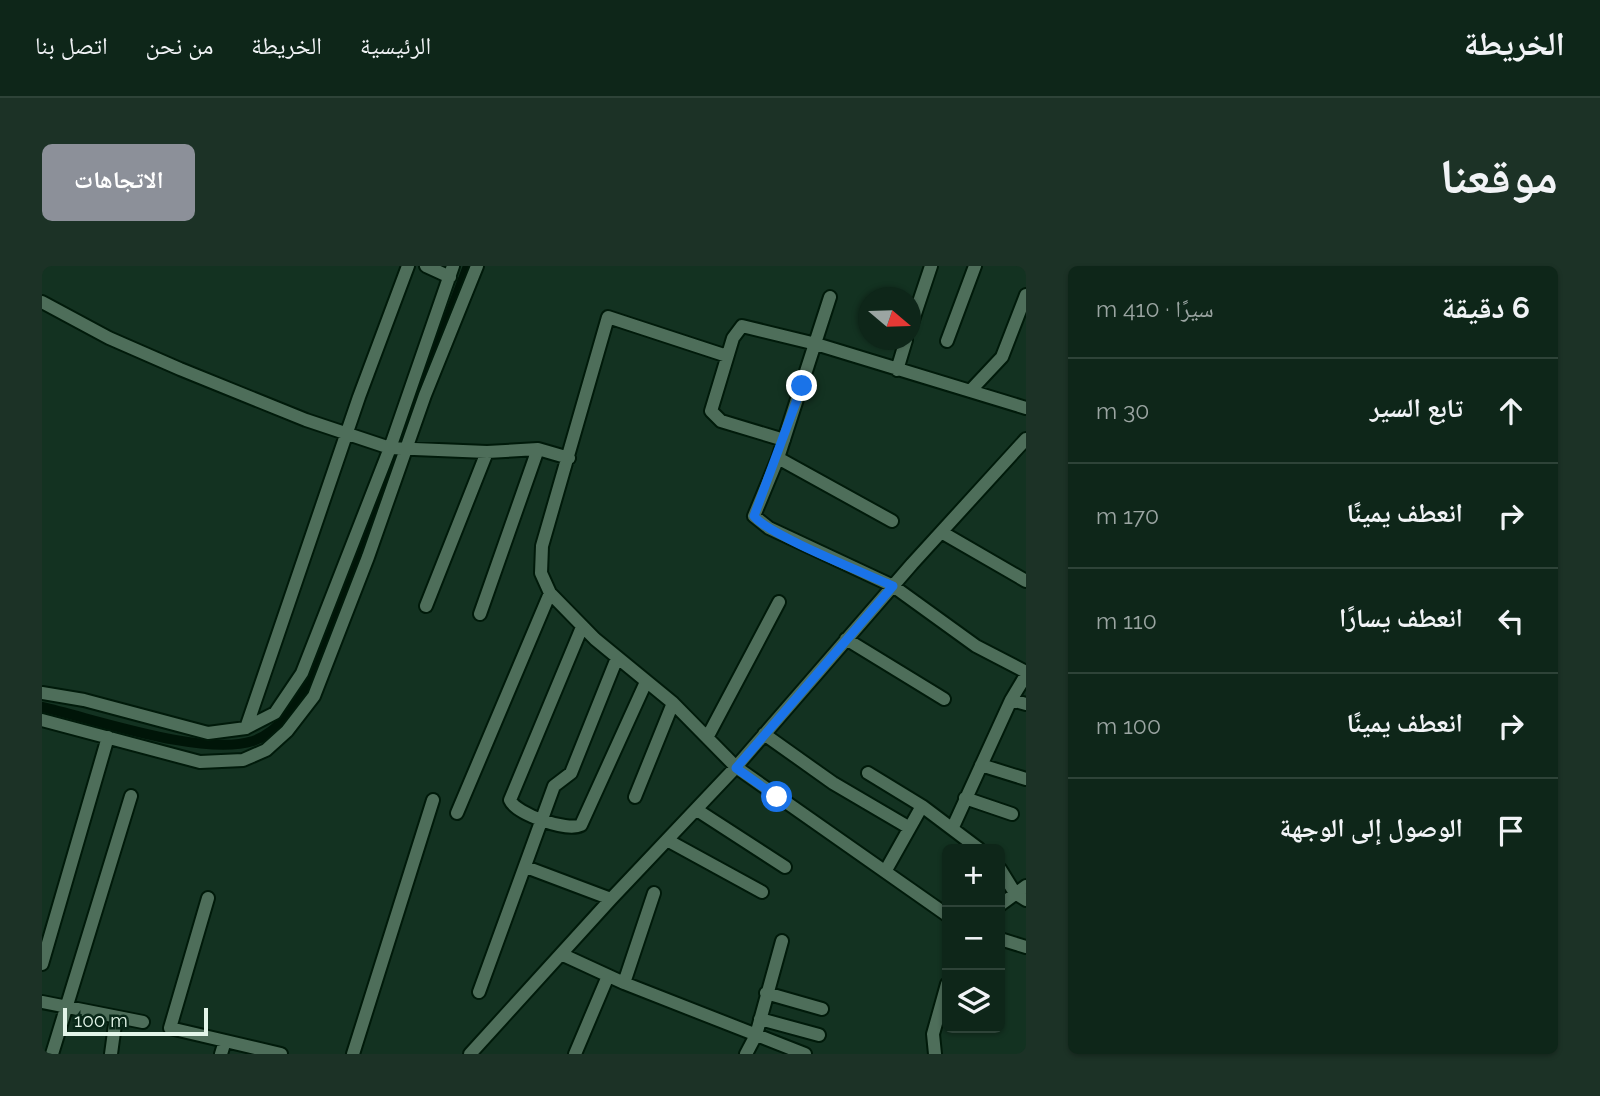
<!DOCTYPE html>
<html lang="ar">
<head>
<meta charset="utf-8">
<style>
  :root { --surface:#0e2619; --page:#1c3226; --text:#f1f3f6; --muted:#9ba5a2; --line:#2e4338; --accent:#8c9099 }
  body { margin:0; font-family:Raleway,"Noto Naskh Arabic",sans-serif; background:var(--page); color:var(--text); direction:rtl }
  .controls { position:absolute; right:21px; bottom:21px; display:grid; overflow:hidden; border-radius:10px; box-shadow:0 2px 5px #0004 }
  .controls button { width:63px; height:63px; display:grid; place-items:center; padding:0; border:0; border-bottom:2px solid var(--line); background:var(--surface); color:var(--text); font:35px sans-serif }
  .compass { position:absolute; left:816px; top:21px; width:63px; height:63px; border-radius:50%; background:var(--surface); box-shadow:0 2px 5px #0004; rotate:109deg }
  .scale { position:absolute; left:21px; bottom:18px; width:145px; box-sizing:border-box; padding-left:7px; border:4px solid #e3f5e9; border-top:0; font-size:19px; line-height:24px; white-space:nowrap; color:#e3f5e9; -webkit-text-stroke:5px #082818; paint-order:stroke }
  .stop { position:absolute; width:21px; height:21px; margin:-16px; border:5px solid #1a73e8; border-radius:50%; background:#fff }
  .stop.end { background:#1a73e8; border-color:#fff; box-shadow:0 2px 7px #0008 }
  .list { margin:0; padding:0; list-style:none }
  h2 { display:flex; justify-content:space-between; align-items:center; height:91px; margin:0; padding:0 28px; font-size:30px }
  h2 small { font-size:23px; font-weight:400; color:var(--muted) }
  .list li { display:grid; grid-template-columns:46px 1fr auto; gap:21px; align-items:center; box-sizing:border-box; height:105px; padding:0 28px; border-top:2px solid var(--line) }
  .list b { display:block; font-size:26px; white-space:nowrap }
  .list em { font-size:23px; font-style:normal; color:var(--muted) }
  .icon { flex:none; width:38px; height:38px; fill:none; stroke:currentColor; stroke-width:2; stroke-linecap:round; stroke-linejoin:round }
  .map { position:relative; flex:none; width:984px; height:788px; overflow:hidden; direction:ltr; border-radius:10px }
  header { display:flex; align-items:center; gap:42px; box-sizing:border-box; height:98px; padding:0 35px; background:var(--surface); border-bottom:2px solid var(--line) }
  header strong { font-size:33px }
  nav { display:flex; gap:38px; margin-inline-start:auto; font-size:24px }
  .intro { display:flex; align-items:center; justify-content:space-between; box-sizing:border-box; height:168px; padding:0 42px }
  h1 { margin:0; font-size:49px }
  .button { padding:18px 32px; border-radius:10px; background:var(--accent); color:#fff; font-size:24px; font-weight:700 }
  main { display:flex; gap:42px; padding:0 42px }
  aside { flex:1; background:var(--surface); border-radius:10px; box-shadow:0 2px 5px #0004 }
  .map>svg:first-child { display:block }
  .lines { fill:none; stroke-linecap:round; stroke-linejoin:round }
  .canal { stroke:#001508; stroke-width:10 }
  .minor-casing { stroke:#001a0a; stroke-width:16 }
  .minor { stroke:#4e6e5a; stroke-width:12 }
  .route { stroke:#1a73e8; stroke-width:9 }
</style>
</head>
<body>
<header>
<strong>الخريطة</strong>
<nav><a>الرئيسية</a><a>الخريطة</a><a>من نحن</a><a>اتصل بنا</a></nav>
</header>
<div class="intro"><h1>موقعنا</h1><a class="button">الاتجاهات</a></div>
<main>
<aside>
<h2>6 دقيقة<small>سيرًا · 410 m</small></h2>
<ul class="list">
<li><svg class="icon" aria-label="ahead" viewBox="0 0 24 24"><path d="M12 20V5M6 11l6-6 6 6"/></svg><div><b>تابع السير</b></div><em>30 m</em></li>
<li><svg class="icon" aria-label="right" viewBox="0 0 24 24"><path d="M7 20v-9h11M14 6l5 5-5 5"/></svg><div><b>انعطف يمينًا</b></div><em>170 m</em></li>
<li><svg class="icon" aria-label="left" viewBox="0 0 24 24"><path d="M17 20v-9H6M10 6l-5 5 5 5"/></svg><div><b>انعطف يسارًا</b></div><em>110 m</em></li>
<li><svg class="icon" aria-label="right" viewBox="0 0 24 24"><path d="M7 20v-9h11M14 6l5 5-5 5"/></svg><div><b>انعطف يمينًا</b></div><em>100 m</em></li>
<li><svg class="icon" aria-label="arrive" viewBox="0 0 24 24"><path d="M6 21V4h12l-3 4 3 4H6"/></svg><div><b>الوصول إلى الوجهة</b></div></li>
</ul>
</aside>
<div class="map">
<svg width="984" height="788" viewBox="0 0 984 788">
  <rect width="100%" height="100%" fill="#133221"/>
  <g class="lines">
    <path class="canal" d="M0 441C53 453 161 491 211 475 237 466 253 441 266 419L426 0"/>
    <defs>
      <path id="minor" d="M384 0 408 11
        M788 31 736 192 712 250 727 262 851 320 934 380 984 406
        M0 36 67 72 138 103 264 154 348 182 445 186 496 183 527 192
        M869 60 889 0
        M905 75 933 0
        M685 90 566 51 500 280 499 307 508 327 553 373 631 437 694 501 905 649
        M855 104 864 74
        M929 124 960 91 984 29
        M742 174 679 155 669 145 691 72 700 60 774 78 984 142
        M736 192 850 255
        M901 267 984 315
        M384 340 445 186
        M438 348 496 183
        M540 361 468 534C474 548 525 566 539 559L604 416
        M804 373 902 433
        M0 427 42 434 166 467 204 462 233 447 260 407 348 182 411 0
        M969 434 984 438
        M0 454 158 496 201 494 224 484 245 465 272 430 326 291 383 129 435 0
        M204 462 317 131 366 0
        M722 468 791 517 866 561
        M666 470 737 336
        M939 499 984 513
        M826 507 880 540 937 583
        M593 531 631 437
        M923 532 970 548
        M655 544 743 601
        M415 547 508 327
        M911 561 969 434 984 409
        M625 574 720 626
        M484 601 569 633
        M958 603 973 627 984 634
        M844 604 880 540
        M166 632 128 762 239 788
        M958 639 984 620
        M958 673 984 681
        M519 688 582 717 763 788
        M0 698 66 471
        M582 717 612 627
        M437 726 512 520 529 507 575 392
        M724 727 780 743
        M0 736 101 756
        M718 753 777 769
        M10 788 89 530
        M69 788 74 751
        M179 788 183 775
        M311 788 391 534
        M428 788 569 633 694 501 870 298 984 173
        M533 788 566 710
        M704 788 714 769 740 675
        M893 788 891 768 905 718"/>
    </defs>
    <use href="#minor" class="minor-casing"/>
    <use href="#minor" class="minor"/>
  </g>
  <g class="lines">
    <path class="route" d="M735 531 694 502 851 320C825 308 724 268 712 250L760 120"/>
  </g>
</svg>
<div class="controls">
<button>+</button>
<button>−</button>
<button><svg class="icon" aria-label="layers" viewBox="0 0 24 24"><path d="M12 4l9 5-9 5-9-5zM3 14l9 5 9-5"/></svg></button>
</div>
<svg class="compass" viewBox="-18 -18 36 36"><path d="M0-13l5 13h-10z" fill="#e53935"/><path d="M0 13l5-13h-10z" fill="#9ba5a2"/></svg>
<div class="scale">100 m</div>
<div class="stop" style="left:735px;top:531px"></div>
<div class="stop end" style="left:760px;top:120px"></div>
</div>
</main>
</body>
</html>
